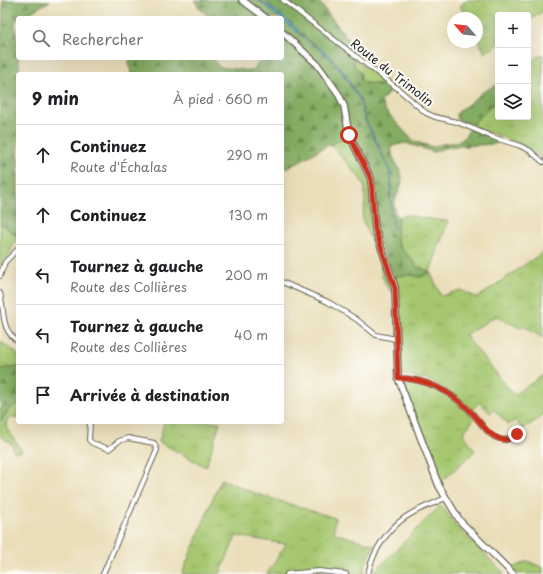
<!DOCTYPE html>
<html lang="fr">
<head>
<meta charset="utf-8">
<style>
  :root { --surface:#fff; --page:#f2f2f2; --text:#202124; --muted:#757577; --line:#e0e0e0 }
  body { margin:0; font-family:"Playpen Sans",sans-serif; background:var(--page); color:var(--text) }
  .controls { position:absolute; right:12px; top:12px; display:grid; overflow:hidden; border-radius:4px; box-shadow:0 4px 16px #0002 }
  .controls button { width:36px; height:36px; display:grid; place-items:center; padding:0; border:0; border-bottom:1px solid var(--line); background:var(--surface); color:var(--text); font:20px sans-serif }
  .compass { position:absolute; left:447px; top:12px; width:36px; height:36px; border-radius:50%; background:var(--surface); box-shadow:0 4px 16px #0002; rotate:297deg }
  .stop { position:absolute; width:12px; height:12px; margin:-9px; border:3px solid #c8321e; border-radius:50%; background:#fff }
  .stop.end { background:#c8321e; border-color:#fff; box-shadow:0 1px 4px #0008 }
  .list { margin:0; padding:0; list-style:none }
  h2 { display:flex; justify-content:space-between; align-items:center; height:52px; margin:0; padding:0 16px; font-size:17px }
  h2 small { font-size:13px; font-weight:400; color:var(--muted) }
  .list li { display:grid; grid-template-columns:26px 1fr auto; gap:12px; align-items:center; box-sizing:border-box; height:60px; padding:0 16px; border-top:1px solid var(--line) }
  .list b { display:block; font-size:15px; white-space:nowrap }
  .list p { margin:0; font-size:13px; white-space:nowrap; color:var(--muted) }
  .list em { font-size:13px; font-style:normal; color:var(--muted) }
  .icon { flex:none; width:22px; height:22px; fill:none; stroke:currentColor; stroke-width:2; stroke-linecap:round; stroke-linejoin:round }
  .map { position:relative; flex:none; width:543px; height:574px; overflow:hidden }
  .search { position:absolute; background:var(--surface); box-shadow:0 4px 16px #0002; left:16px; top:16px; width:268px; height:44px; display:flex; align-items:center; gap:10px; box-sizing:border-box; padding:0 14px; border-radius:4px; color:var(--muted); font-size:15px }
  .panel { position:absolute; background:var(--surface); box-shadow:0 4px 16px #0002; left:16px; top:72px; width:268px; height:352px; border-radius:4px }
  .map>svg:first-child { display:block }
  .grass { fill:url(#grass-tufts); stroke:#617246 }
  .forest { fill:url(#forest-firs); stroke:#50643f }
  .water { fill:#53aad0; stroke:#386376 }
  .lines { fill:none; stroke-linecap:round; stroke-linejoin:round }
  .minor-casing { stroke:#646053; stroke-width:6 }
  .tertiary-casing { stroke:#646053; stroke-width:8 }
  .minor { stroke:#fff; stroke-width:4 }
  .tertiary { stroke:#fff; stroke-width:5.5 }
  .route { stroke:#c8321e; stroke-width:5 }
  .labels { text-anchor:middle; stroke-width:4; stroke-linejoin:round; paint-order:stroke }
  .street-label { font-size:12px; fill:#1c1c1c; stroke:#fdfcf7 }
</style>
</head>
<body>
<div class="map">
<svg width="543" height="574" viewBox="0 0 543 574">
  <defs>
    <pattern id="grass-tufts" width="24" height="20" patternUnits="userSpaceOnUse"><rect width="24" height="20" fill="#a6c770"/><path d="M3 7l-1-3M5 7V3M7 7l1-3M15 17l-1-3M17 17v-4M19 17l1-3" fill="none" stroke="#8eaa60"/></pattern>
    <pattern id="forest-firs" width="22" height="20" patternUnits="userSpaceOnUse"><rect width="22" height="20" fill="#84ac62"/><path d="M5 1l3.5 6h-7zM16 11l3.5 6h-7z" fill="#6b8b50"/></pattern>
  </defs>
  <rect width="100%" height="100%" fill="#fdfcf7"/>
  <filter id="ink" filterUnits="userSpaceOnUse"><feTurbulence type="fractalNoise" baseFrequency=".025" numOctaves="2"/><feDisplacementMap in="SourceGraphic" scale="8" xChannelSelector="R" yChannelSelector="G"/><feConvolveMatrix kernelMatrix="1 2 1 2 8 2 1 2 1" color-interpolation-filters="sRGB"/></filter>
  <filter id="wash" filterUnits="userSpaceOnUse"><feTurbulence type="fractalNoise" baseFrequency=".012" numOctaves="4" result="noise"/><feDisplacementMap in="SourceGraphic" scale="16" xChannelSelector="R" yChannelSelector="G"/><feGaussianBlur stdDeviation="0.9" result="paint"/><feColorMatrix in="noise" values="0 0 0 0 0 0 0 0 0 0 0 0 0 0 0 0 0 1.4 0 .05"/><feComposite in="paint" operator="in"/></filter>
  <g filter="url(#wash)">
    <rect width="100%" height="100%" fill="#eadeb9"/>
    <path class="grass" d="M467 0H543V11L528 22V15H498V44L485 53 477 38V18H467L460 6Z
      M542 54 543 57V159C523 141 496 137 472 125L498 99V117H528V63Z
      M353 58 385 82 378 84 363 83 360 78 361 74 354 65Z
      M347 137 370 182V218L373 234 393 293C386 288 380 275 381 266L362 219 365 202V189L362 181 331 144Z
      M407 215 436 220 448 221 430 272 441 296 461 290 477 298 543 252V338L525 327 520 328 496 316 465 335 514 395 543 375V416L523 429 515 420 509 425 494 410 490 413 480 402 472 410 458 397 433 382 400 374 399 341V298L395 276 410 275 421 277 430 272 416 266C412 256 401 252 398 243 395 236 398 224 398 217Z
      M0 224 18 236 0 271Z
      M0 341 18 354V367L0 369Z
      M406 380C434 383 456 399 474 419L463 433 475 451 441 482 403 385V381Z
      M18 404V417L9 418 6 422 8 430 22 451 14 452 12 444 0 436V420H2L9 409Z
      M164 422H220L206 467 159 442Z
      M221 479 257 494 335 518 334 533 375 545 365 564 364 574H353L324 569 267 574 286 544 236 536 220 574H182Z
      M441 505 456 526 505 574H372Z
      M528 561 543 568V574H518L512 568Z"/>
    <path class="forest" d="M3 0 50 1 15 21 20 74H18V236L0 224V37L2 36Z
      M194 0H315L319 2 352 44 354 49V65L361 74 360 78 363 83 378 84 385 82 393 88 381 101 385 110 413 141 433 147 445 143H454L462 140 470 129 499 141 496 144 463 146 444 148 434 152 405 143 392 146C389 160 402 166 402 178 402 193 387 203 398 217 398 224 395 236 398 243 401 252 412 256 416 266L430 272 421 277 410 275 395 276C384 258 375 233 374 212 374 200 378 190 375 178 372 171 369 163 365 156 360 148 355 144 353 135L328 145 286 169 282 165V74H132L129 63 130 58H213L219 67 253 71 262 58H282V18H211L201 10Z
      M498 84V99L472 125 457 119 456 114 483 92Z
      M18 367V404L9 409 2 420H0V369Z"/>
    <path class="water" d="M258 0 269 6 295 27 306 39 329 55 341 69 360 99 366 120 392 174 390 200 394 229 390 200 391 174 365 120 360 101 341 71 331 59Z"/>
  </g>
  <g filter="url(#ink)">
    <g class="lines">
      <defs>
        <path id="minor" d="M283 0 397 88 426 113 435 117 457 122 495 138 518 145 529 150 543 162
          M0 276 5 262 18 249
          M282 282 328 302 356 319 376 335 396 339
          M0 293C5 311 0 330 18 341
          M398 378C426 379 449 390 469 410 481 421 488 440 506 440L517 434
          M90 422 89 440 92 443 109 449 119 441 128 438 154 443 157 450 103 574
          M287 574 319 571 346 574
          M368 574C373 549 391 524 414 512 424 507 435 503 445 498"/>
        <path id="tertiary" d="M242 0 266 18
          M282 32 317 64 338 93 344 106 349 135 371 179 375 229 395 287 398 378 439 486 460 521 513 574"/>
      </defs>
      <use href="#minor" class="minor-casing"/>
      <use href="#tertiary" class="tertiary-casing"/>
      <use href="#minor" class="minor"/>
      <use href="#tertiary" class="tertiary"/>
    </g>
  </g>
  <g class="lines" filter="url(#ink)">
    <path class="route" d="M349 135 371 179 375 229 395 288 398 378C426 379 449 390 469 410 481 421 488 439 506 440L517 434"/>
  </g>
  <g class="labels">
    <g class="street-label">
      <text transform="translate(392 73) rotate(38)" y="4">Route du Trimolin</text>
    </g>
  </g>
</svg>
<div class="controls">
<button>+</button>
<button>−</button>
<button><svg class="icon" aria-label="layers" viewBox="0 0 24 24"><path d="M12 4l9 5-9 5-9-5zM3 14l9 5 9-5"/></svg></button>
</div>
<svg class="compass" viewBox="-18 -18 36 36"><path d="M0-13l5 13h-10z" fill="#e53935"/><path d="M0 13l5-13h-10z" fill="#757577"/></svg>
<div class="stop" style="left:349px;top:135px"></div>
<div class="stop end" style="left:517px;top:434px"></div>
<div class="search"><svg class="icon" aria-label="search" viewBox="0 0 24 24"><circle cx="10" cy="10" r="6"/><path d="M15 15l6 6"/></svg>Rechercher</div>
<section class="panel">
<h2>9 min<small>À pied · 660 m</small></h2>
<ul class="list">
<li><svg class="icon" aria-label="ahead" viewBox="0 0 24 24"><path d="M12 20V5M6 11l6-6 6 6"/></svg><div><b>Continuez</b><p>Route d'Échalas</p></div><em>290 m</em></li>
<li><svg class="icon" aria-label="ahead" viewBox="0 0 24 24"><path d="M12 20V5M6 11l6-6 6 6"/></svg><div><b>Continuez</b></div><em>130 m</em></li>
<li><svg class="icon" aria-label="left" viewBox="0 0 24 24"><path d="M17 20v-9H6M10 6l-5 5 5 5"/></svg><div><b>Tournez à gauche</b><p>Route des Collières</p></div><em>200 m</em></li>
<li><svg class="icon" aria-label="left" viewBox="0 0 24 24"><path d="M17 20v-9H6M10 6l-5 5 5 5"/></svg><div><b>Tournez à gauche</b><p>Route des Collières</p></div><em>40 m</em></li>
<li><svg class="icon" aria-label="arrive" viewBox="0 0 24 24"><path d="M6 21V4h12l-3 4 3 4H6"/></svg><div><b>Arrivée à destination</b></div></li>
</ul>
</section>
</div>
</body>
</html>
